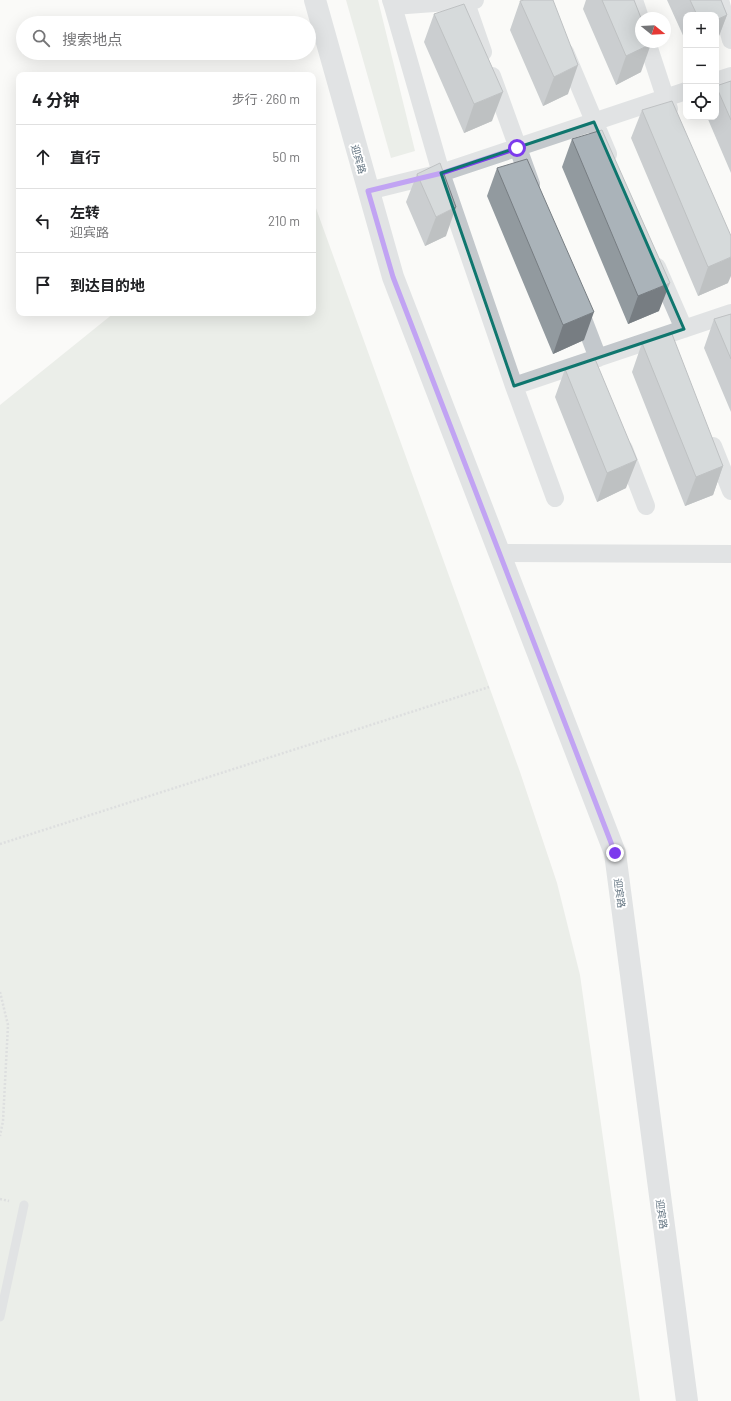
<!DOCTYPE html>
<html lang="zh">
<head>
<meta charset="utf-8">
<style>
  :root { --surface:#fff; --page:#f6f6f6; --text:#202124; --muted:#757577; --line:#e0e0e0 }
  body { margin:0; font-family:Barlow,"Noto Sans SC",sans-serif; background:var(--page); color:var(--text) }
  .controls { position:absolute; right:12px; top:12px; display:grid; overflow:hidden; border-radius:8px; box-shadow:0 4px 16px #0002 }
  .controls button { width:36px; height:36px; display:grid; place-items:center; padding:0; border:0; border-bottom:1px solid var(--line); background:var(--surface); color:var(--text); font:20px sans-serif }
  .compass { position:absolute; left:635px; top:12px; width:36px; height:36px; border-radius:50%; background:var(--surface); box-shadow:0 4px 16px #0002; rotate:108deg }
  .stop { position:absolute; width:12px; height:12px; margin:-9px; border:3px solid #7c3aed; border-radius:50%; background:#fff }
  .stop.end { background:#7c3aed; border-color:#fff; box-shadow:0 1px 4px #0008 }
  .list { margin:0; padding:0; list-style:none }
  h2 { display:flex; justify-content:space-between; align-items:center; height:52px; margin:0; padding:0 16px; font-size:17px }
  h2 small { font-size:13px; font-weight:400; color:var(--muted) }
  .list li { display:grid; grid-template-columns:26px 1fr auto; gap:12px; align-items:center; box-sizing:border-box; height:64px; padding:0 16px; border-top:1px solid var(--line) }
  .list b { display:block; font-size:15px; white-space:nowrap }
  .list p { margin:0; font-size:13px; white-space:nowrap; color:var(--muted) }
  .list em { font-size:13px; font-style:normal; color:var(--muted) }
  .icon { flex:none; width:22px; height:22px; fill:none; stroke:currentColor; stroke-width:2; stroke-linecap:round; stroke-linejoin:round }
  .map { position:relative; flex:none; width:731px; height:1401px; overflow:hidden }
  .search { position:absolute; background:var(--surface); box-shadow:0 4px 16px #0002; left:16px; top:16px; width:300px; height:44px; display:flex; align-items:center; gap:10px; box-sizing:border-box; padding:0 14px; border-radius:22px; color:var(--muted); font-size:15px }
  .panel { position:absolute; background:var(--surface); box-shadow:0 4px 16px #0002; left:16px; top:72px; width:300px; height:244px; border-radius:8px }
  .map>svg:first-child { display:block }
  .green { fill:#dadfd7 }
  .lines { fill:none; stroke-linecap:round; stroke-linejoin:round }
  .path { stroke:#bbbfc2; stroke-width:2.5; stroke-dasharray:2 2; stroke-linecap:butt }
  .service { stroke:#c3c8cc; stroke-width:9 }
  .minor { stroke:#c3c8cc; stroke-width:18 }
  .tertiary { stroke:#c3c8cc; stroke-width:22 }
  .wall { fill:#929a9f }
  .shaded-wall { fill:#777d82 }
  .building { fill:#aab3b9; stroke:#777d82 }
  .route { stroke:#7c3aed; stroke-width:5 }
  .marked { fill:none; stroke:#0f766e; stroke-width:3; stroke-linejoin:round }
  .labels { text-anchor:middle; stroke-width:4; stroke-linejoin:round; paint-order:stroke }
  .street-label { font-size:10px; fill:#657683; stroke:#fff }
</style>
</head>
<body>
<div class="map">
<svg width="731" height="1401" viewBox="0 0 731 1401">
  <rect width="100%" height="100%" fill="#fafaf8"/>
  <path class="green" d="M346 0H378L415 151 391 158Z
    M313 200 520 772 557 883 580 975 640 1401H0V405L114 313H313Z"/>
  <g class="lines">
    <path class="path" d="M0 844 489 687
      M0 992 8 1025 3 1121 0 1136
      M0 1199 9 1201"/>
    <path class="service" d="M0 1317 24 1205"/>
    <path class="minor" d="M391 0 393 6 475 0
      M465 0 483 52
      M634 0 641 21
      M720 0 731 40
      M393 6 441 173 514 386 555 498
      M647 42 669 109
      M565 52 608 154
      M492 76 531 184
      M716 81 731 76
      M368 191 441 173 686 91
      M657 267 684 329
      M578 306 598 358
      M514 386 731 313
      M713 446 731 491
      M624 449 646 506
      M499 553 731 554"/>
    <path class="tertiary" d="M315 0 393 277 615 853 687 1401"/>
  </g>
  <path class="wall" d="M586 0H634L641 72 616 85 583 9Z
    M667 0H721L727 15 716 43V15H686V42Z
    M520 1 568 94 543 106 510 30Z
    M434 14 492 121 464 133 424 42Z
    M731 81V173L707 117H716V86Z
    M642 110 728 283 698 296 631 138Z
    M572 139 659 311 628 324 562 167Z
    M497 168 584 340 553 354 487 196Z
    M417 174 446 236 425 246 406 202Z
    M731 314V412L704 348 714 319Z
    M642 343 723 466 713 495 685 506 632 372Z
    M565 369 626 488 597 502 555 397Z"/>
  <path class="shaded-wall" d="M727 15 716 44V20Z
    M651 44 641 72 616 85 626 56Z
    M578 65 568 94 543 106 554 77Z
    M503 92 492 121 464 133 474 104Z
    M456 207 446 236 425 246 436 217Z
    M731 257V276L728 283 698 296 708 267Z
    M670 283 659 311 628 324 638 296Z
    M594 312 584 340 553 354 563 325Z
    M637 460 626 488 597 502 607 473Z
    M723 466 713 495 685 506 696 477Z"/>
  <path class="building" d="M524 0H553L578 65 554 77 520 1Z
    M602 0H634L641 18V42H651V44L626 56Z
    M690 0H721L727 15 716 20V15H697Z
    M464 4 503 92 474 104 434 14Z
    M731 81V120L716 86Z
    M672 101 731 236V257L708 267 642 110Z
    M602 130 670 283 638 296 572 139Z
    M527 159 594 312 563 325 497 168Z
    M440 163 456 207 436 217 417 174Z
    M731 314V359L714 319Z
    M672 334 723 466 696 477 642 343Z
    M595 359 637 460 607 473 565 369Z"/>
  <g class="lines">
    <path class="route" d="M517 148 442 173 368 191 393 277 615 853"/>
  </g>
  <path d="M0 0H731V1401H0ZM594 122 684 329 514 386 441 173Z" fill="#fafaf8" fill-opacity=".55" fill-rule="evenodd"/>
  <path class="marked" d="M594 122 684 329 514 386 441 173Z"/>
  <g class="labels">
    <g class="street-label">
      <text transform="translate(359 159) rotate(74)" y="4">迎宾路</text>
      <text transform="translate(620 893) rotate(82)" y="4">迎宾路</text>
      <text transform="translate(662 1214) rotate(82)" y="4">迎宾路</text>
    </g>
  </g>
</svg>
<div class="controls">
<button>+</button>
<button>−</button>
<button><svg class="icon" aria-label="locate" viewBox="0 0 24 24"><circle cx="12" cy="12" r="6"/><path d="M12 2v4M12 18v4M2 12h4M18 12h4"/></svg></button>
</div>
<svg class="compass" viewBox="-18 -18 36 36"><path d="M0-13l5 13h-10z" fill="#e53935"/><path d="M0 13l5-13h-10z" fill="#757577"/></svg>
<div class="stop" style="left:517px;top:148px"></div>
<div class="stop end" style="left:615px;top:853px"></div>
<div class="search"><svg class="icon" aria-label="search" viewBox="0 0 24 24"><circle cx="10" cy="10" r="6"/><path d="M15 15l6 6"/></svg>搜索地点</div>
<section class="panel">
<h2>4 分钟<small>步行 · 260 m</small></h2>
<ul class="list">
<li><svg class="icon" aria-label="ahead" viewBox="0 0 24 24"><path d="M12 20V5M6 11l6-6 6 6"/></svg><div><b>直行</b></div><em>50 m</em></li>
<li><svg class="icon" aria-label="left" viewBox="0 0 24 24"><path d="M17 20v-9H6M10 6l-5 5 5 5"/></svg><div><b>左转</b><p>迎宾路</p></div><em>210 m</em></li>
<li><svg class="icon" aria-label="arrive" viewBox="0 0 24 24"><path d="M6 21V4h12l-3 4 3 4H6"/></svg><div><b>到达目的地</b></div></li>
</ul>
</section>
</div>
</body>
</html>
